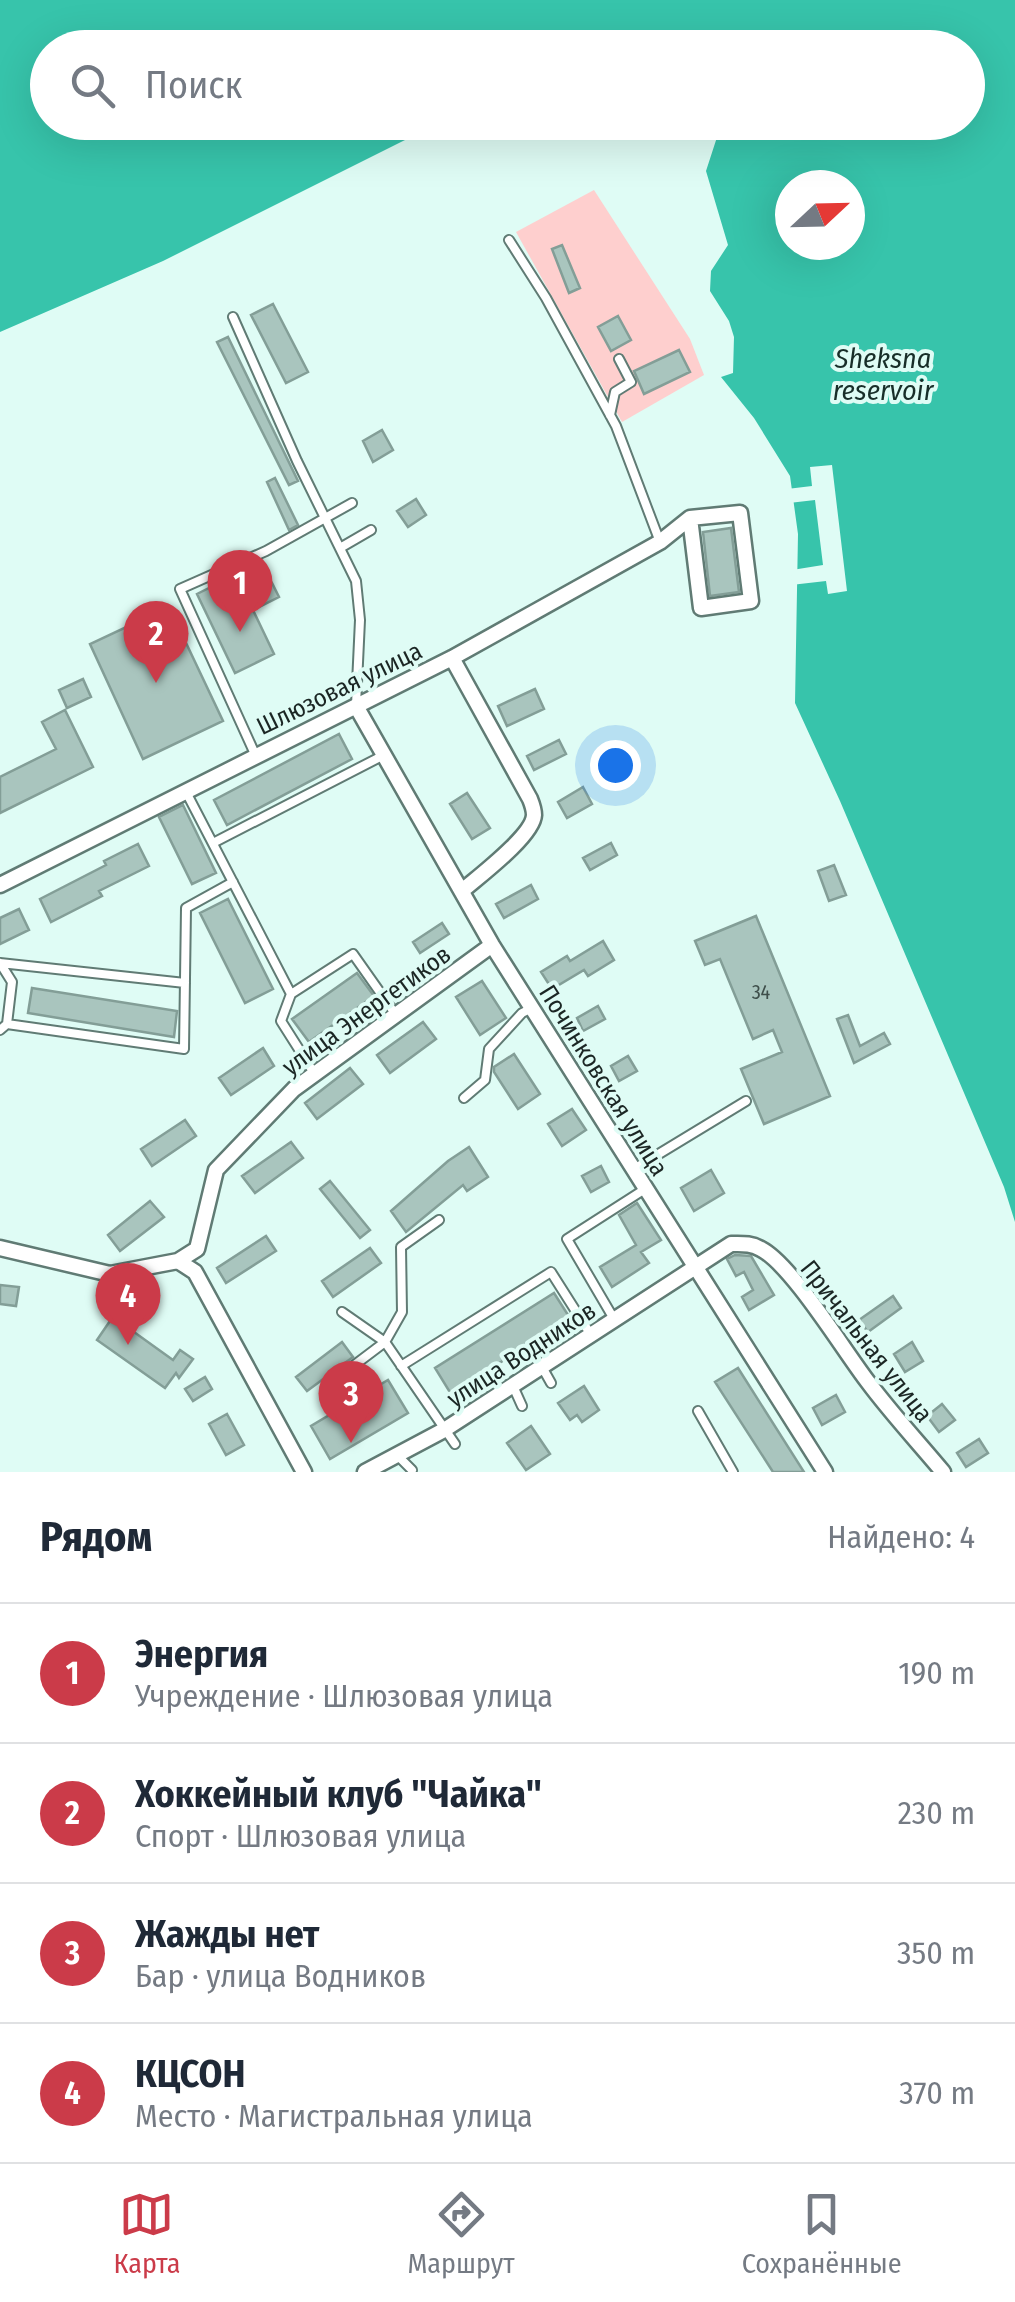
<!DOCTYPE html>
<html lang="ru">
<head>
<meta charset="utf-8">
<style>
  :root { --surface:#fff; --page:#f6f6f7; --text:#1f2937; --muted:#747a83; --line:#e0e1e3; --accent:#cb3b49 }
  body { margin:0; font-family:"Fira Sans Condensed",sans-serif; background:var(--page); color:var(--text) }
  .compass { position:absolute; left:775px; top:170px; width:90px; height:90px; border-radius:50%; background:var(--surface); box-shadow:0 10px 40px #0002; rotate:68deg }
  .you { position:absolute; left:615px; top:765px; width:35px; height:35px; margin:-25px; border:8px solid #fff; border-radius:50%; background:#1a73e8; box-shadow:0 0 0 15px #1a73e833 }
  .badge { display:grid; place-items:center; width:65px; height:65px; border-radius:50%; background:var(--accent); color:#fff; font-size:32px; font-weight:700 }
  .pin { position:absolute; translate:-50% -82px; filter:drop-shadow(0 2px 5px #0008) }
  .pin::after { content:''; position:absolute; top:52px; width:35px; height:30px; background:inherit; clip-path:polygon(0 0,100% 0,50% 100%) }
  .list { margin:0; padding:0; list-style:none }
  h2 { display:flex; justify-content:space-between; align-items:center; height:130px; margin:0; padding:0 40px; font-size:42px }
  h2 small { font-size:32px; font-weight:400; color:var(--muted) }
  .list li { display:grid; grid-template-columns:65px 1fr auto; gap:30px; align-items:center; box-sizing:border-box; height:140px; padding:0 40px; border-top:2px solid var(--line) }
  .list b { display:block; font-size:38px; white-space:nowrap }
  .list p { margin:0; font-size:32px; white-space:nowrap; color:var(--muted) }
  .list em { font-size:32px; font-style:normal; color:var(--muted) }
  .icon { flex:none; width:55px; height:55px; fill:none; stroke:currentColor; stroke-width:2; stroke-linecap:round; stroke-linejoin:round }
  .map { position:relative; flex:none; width:1015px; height:1472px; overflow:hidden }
  .search { position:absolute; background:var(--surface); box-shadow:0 10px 40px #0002; left:30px; right:30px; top:30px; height:110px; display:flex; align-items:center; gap:25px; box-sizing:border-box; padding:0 35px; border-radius:55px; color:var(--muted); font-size:38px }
  .sheet { height:690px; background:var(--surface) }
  nav { display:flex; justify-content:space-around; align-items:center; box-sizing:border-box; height:140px; border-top:2px solid var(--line); background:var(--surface); font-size:28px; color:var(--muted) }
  nav a { display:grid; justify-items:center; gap:5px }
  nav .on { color:var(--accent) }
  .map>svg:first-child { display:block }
  .green { fill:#fecfce }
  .water { fill:#37c4ab; fill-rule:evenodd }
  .pier { fill:#dffcf5 }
  .building { fill:#a9c5be; stroke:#839e97; stroke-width:2.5 }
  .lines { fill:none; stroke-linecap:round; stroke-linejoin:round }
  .lane-casing { stroke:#607b74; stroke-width:12 }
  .street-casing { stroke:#607b74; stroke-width:19 }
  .lane { stroke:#fff; stroke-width:8 }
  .street { stroke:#fff; stroke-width:14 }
  .labels { text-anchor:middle; stroke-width:8; stroke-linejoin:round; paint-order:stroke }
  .number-label { font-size:20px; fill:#3e4e4a }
  .street-label { font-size:25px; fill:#1b2624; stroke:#dffcf5 }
  .water-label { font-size:28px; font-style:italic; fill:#182e29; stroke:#dffcf5 }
</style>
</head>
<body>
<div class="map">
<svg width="1015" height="1472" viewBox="0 0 1015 1472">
  <rect width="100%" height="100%" fill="#dffcf5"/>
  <path class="green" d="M594 190 690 339 704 375 622 422 516 232Z"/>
  <path class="water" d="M0 0H1015V1222L1004 1187 840 801 795 703 798 534 790 476 754 418 721 377 733 373 734 337 729 321 710 291 711 271 728 245 706 171 719 131 717 123 968 122V48H694L692 37 615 41 596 48H48V122L439 123 163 261 0 332ZM790 185H850V245H790Z"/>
  <path class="pier" d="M832 465 847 591 828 594 826 581 791 585 792 570 823 565 815 500 789 503 787 489 812 486 810 467Z"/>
  <path class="building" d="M562 245 580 288 569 293 552 249Z
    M273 304 308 372 286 383 251 315Z
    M618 316 631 340 611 351 598 327Z
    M228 337 298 481 289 485 217 342Z
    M679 350 690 372 644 394 634 371Z
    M382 430 393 450 373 462 363 441Z
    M275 478 298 525 289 530 267 482Z
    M416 499 426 515 408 527 397 511Z
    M731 528 739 592 710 596 703 532Z
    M235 575 246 596 272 583 279 597 253 610 274 654 235 673 197 594Z
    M169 607 223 721 143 759 90 644Z
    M83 679 91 697 67 708 59 690Z
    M535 689 544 709 507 726 498 706Z
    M65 710 93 767 0 813V777L56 749 42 722Z
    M339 734 352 759 227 825 214 800Z
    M559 740 566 754 534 770 527 756Z
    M583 787 592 804 567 818 558 802Z
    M467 793 490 828 472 839 450 804Z
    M183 805 216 873 192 884 159 817Z
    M611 843 617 855 590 870 583 858Z
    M138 844 149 866 99 891 102 896 51 922 40 899 106 865 104 861Z
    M834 865 846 895 829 901 818 871Z
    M531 885 538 899 504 918 496 904Z
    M228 899 273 989 245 1003 200 913Z
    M19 909 29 930 0 944V918Z
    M756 916 830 1096 764 1124 741 1069 782 1052 773 1030 753 1039 720 959 705 965 695 941Z
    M442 923 449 934 420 953 413 942Z
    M603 941 614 960 588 976 584 970 552 989 541 972 567 956 570 961Z
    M357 973 374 996 309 1042 292 1019Z
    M482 981 506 1018 480 1035 456 997Z
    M32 988 177 1011 174 1037 28 1013Z
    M598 1006 605 1019 583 1031 577 1018Z
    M848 1015 860 1046 884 1033 890 1044 854 1063 837 1019Z
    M423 1022 436 1039 390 1073 377 1055Z
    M263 1048 274 1066 231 1095 219 1078Z
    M514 1054 540 1094 518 1109 494 1072V1067Z
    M628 1056 637 1071 619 1081 611 1066Z
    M350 1068 363 1084 317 1119 305 1103Z
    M572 1109 586 1130 562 1146 548 1124Z
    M185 1120 196 1136 152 1166 141 1149Z
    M291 1142 303 1158 255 1193 242 1176Z
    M469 1147 488 1177 467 1191 463 1185 406 1232 391 1211 448 1161Z
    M601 1166 609 1182 591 1192 582 1176Z
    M711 1170 724 1193 694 1211 681 1188Z
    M330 1181 370 1230 360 1238 320 1189Z
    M150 1201 164 1217 120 1251 108 1235Z
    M637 1203 661 1240 641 1252 649 1263 612 1287 600 1267 636 1245 619 1215Z
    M266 1236 276 1251 226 1283 217 1268Z
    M370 1248 381 1263 333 1297 322 1281Z
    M735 1255 751 1256 774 1295 749 1310 742 1297 753 1290 744 1272 736 1276 727 1259Z
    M0 1285 19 1287 16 1306 0 1304Z
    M554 1293 570 1318 451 1394 435 1368Z
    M893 1296 901 1308 868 1332 859 1320Z
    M116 1303 127 1311 120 1322 173 1360 180 1350 193 1359 179 1378 176 1373 165 1388 97 1340 112 1318 108 1315Z
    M342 1342 353 1357 307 1391 296 1377Z
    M912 1342 923 1361 905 1372 894 1354Z
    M738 1368 804 1472H773L715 1382Z
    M205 1377 212 1389 193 1401 185 1389Z
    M388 1380 408 1413 330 1459 311 1426Z
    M584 1386 599 1410 582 1422 577 1415 570 1420 558 1403Z
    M836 1395 845 1412 822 1425 813 1408Z
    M942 1404 955 1420 939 1432 927 1416Z
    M227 1414 244 1445 226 1455 209 1424Z
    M531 1426 550 1454 526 1470 507 1443Z
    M979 1439 988 1453 966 1467 957 1453Z"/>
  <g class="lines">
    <defs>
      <path id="lane" d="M509 240 546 298 616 426 660 542
        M233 317 297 461 356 581 360 620 356 705
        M610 415 615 392 631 382 619 359
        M340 548 371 530
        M255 754 180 589 266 551 352 503
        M185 790 291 994 281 1021 314 1073
        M213 843 384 755
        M0 963 185 983
        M0 963 12 982 7 1024 0 1030
        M291 994 353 954 396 1015
        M7 1024 184 1049 186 908 233 882
        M464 1098 485 1080 489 1049 522 1013 532 1008
        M634 1169 746 1101
        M439 1220 401 1247 402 1312 385 1342 455 1444
        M614 1319 567 1239 645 1189
        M401 1366 551 1272 591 1335
        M542 1367 551 1383
        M332 1382 385 1342 342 1312
        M513 1386 522 1406
        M698 1411 733 1472
        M397 1455 412 1470"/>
      <path id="street" d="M452 658 530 799C532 804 534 810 534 815 533 836 478 877 462 891
        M356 706 492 945 825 1472
        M0 885 452 658 660 542 690 518 740 513 751 601 701 608 690 518
        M0 1248 110 1274 178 1261 195 1272 304 1472
        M178 1261 197 1249 216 1170 294 1089 492 945
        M365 1472 444 1430 731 1244C742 1244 751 1243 761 1249 792 1265 844 1351 868 1382 891 1413 918 1442 943 1472"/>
    </defs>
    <use href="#lane" class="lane-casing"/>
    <use href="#street" class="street-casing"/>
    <use href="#lane" class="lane"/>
    <use href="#street" class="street"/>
  </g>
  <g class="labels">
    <g class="number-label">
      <text x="761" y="999">34</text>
    </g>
    <g class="street-label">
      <text transform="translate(339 688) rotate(-26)" y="9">Шлюзовая улица</text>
      <text transform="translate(366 1010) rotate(-36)" y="9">улица Энергетиков</text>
      <text transform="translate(604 1080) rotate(58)" y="9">Починковская улица</text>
      <text transform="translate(867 1341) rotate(52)" y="9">Причальная улица</text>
      <text transform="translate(521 1354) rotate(-33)" y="9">улица Водников</text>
    </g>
    <g class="water-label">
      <text x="883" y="368">Sheksna<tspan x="883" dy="32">reservoir</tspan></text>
    </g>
  </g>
</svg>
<svg class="compass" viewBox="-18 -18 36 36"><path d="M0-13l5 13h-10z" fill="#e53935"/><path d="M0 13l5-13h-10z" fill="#747a83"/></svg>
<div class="you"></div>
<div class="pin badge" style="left:240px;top:632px">1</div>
<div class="pin badge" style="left:156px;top:683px">2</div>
<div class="pin badge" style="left:351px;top:1443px">3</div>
<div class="pin badge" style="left:128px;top:1345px">4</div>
<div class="search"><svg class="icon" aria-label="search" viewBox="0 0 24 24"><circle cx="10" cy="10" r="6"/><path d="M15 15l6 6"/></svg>Поиск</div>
</div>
<section class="sheet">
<h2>Рядом<small>Найдено: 4</small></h2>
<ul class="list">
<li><span class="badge">1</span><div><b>Энергия</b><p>Учреждение · Шлюзовая улица</p></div><em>190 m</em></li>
<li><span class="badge">2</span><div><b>Хоккейный клуб &quot;Чайка&quot;</b><p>Спорт · Шлюзовая улица</p></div><em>230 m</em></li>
<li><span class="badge">3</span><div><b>Жажды нет</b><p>Бар · улица Водников</p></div><em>350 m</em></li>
<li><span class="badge">4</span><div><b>КЦСОН</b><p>Место · Магистральная улица</p></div><em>370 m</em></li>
</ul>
</section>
<nav>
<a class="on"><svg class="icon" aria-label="map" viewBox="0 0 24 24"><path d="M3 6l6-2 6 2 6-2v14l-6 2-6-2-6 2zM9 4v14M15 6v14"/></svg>Карта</a>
<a><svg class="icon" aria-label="directions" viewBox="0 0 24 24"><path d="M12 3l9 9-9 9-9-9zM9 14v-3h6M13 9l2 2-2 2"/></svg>Маршрут</a>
<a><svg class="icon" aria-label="saved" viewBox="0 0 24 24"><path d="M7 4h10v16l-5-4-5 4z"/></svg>Сохранённые</a>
</nav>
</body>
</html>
